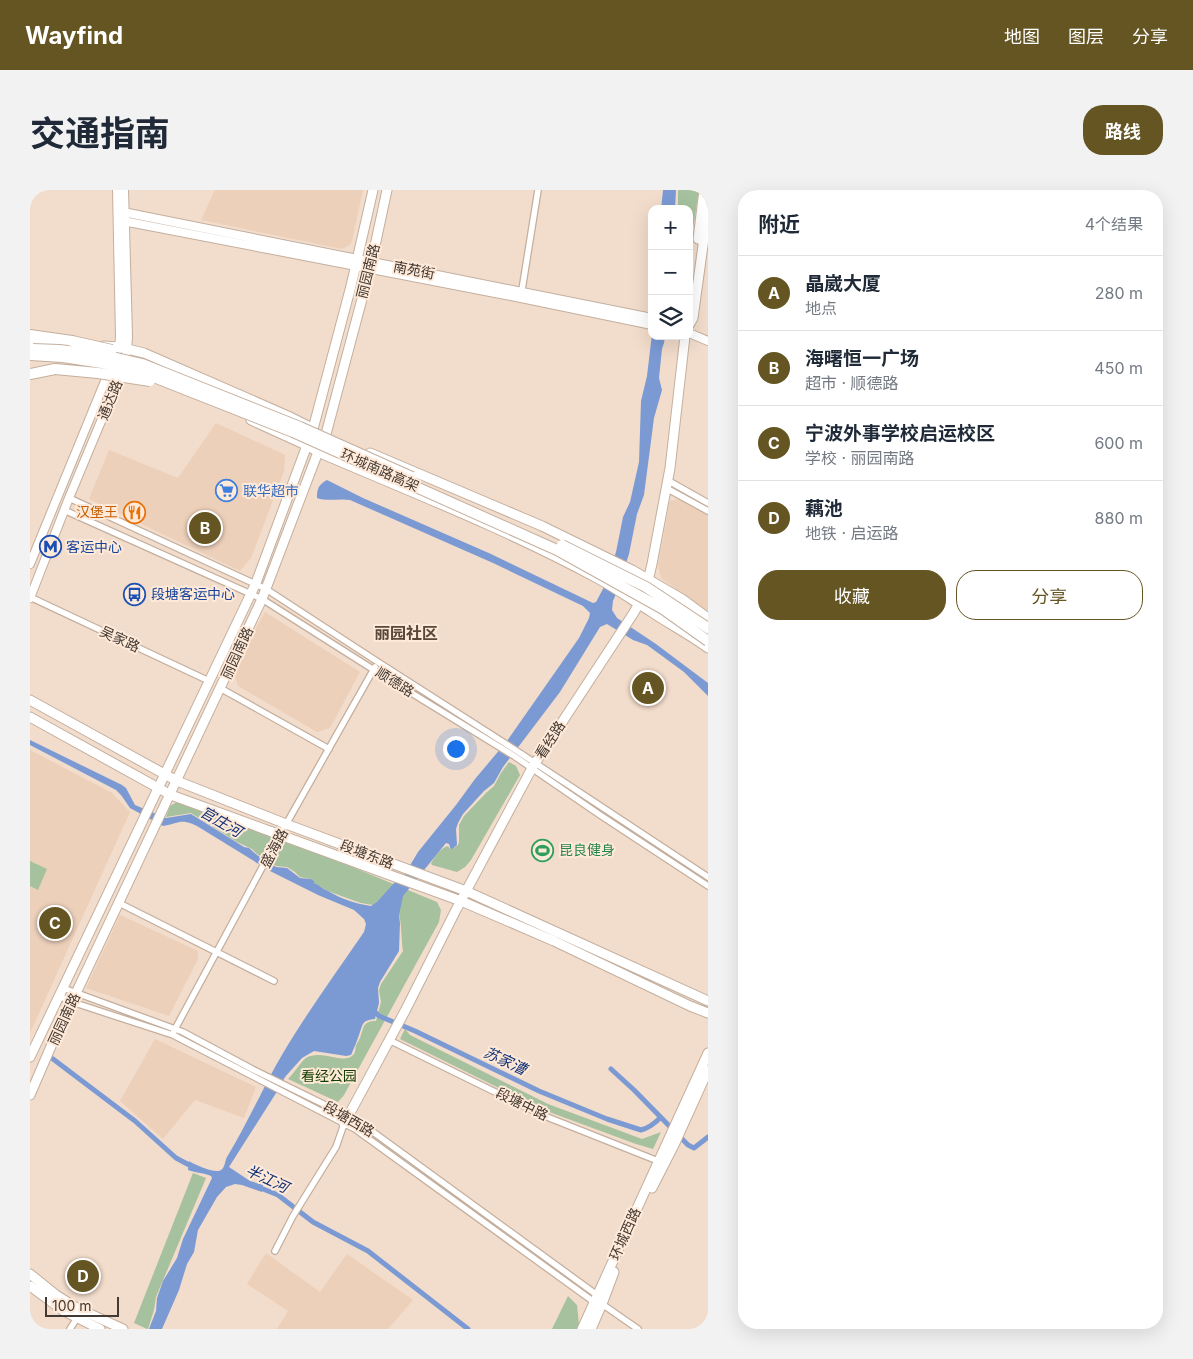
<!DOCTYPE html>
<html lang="zh">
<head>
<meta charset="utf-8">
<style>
  :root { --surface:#fff; --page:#f2f2f3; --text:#1f2937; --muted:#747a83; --line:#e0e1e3; --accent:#655522 }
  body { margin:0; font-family:Inter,"Noto Sans SC",sans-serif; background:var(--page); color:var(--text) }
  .controls { position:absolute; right:15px; top:15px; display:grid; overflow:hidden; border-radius:10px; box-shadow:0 5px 20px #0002 }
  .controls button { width:45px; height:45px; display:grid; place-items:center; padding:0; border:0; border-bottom:1px solid var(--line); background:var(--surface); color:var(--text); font:25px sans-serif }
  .scale { position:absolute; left:15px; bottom:12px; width:74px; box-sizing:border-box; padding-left:5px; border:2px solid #433a33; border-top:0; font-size:14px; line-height:18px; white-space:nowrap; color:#433a33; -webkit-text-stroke:4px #ffe9d8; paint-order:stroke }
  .you { position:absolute; left:425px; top:558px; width:18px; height:18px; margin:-12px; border:4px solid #fff; border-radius:50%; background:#1a73e8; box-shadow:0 0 0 8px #1a73e833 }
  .badge { display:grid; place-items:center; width:32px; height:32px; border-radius:50%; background:var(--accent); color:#fff; font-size:16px; font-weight:700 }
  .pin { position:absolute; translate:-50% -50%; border:2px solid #fff; box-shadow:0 1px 5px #0006 }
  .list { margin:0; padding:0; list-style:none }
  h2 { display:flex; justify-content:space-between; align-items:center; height:65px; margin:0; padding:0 20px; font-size:21px }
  h2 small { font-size:16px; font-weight:400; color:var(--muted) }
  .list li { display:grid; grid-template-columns:32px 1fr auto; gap:15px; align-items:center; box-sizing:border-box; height:75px; padding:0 20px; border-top:1px solid var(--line) }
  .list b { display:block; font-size:19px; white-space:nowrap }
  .list p { margin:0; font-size:16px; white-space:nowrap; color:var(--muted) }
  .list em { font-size:16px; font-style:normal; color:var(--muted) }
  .actions { display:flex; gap:10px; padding:15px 20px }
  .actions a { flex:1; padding:11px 0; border:1px solid var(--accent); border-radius:20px; text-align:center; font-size:18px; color:var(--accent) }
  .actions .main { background:var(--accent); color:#fff }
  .icon { flex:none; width:28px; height:28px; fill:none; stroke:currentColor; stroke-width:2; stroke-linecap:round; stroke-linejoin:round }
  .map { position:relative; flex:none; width:678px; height:1139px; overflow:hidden; border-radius:20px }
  header { display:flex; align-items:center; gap:30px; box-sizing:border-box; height:70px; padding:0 25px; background:var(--accent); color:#fff }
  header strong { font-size:24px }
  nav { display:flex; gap:28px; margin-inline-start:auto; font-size:18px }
  .intro { display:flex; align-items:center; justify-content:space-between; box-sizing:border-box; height:120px; padding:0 30px }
  h1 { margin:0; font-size:35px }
  .button { padding:12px 22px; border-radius:20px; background:var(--accent); color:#fff; font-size:18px; font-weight:700 }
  main { display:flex; gap:30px; padding:0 30px }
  aside { flex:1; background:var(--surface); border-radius:20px; box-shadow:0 5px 20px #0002 }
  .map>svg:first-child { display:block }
  .built { fill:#ecd0ba }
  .green { fill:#a5c19d }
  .water { fill:#7b9ad4 }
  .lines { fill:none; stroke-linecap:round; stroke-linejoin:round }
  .canal { stroke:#7b9ad4; stroke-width:5 }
  .minor-casing { stroke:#c4af9e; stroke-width:8 }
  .tertiary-casing { stroke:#c4af9e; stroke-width:10 }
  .secondary-casing { stroke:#c4af9e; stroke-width:11 }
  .primary-casing { stroke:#c4af9e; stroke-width:11 }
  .trunk-casing { stroke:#c4af9e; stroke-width:12 }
  .minor { stroke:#fff; stroke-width:5.5 }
  .tertiary { stroke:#fff; stroke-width:8 }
  .secondary { stroke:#fff; stroke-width:9 }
  .primary { stroke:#fff; stroke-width:9 }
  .trunk { stroke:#fff; stroke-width:10 }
  .trunk-bridge-casing { stroke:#c4af9e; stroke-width:12; stroke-linecap:butt }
  .trunk-bridge { stroke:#fff; stroke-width:10 }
  .labels { text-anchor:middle; stroke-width:4; stroke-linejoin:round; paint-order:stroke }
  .street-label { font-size:14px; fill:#433a33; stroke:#ffe9d8 }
  .shop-label { font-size:14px; fill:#366cbe; stroke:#ffe9d8; text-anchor:start }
  .food-label { font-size:14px; fill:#c56008; stroke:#ffe9d8; text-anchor:end }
  .transit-label { font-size:14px; fill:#164399; stroke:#ffe9d8; text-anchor:start }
  .leisure-label { font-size:14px; fill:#27864d; stroke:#ffe9d8; text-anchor:start }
  .park-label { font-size:14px; fill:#133e01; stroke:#ffe9d8 }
  .water-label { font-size:15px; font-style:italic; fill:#113276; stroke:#ffe9d8 }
  .quarter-label { font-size:16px; font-weight:bold; fill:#594739; stroke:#ffe9d8 }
</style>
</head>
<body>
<header>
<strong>Wayfind</strong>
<nav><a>地图</a><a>图层</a><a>分享</a></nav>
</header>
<div class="intro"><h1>交通指南</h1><a class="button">路线</a></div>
<main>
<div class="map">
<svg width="678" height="1139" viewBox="0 0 678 1139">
  <rect width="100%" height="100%" fill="#f2dccb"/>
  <path class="built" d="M185 0H333L322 51 320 55 312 59 171 30Z
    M186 233 255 265 254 281 221 368 210 381 59 309 79 260 148 288Z
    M649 309 678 325V422L631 388 628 375 640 311Z
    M235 422 330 482 300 538 287 542 208 496 203 479Z
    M0 560 82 603 100 622 0 843Z
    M90 725 168 761V769L139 826 56 798Z
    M125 849 226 897 214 928 165 910 133 949 90 911Z
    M236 1063 290 1102 317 1064 383 1110 358 1139H247L258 1121 217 1094Z"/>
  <path class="green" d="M648 0H669L659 63V19H648Z
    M479 572 486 576 490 585 441 670 435 677 427 682 402 675 401 673C405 667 410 658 418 656L421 660 428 655 429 652V635L434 626 456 603 464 596 471 583Z
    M147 612 156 613 257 650 407 712 411 720 409 732 314 905 308 912 258 889C264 883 270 873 276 868 291 859 311 874 322 866 326 863 325 860 326 855 327 854 329 850 330 848 334 838 332 831 346 831L351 812 349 800 351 794 373 761C371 748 372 736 369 724L343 715 331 713 314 707 298 701 284 693V691L281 689 270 687 265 682 257 677 246 676 227 664 222 659 207 652 161 623 136 627 140 616Z
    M0 671 17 679 8 700 0 696Z
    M375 839 380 845 518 914 612 949 631 942 623 959 606 954 511 919 370 849Z
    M163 983 176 988 126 1107 124 1120 118 1139H117L104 1133Z
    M538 1106 547 1115 549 1135 547 1139H522Z"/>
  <path class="water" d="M633 0H646L645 19H631Z
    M622 144V146H635L634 153 632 159 629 188 632 200 624 228 614 305 607 324 599 364 586 404 583 411 582 420 587 428 626 454 678 493V506L654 482 628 463 617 455 603 450 577 434 570 437 530 502 473 577 464 593 454 601 433 624 428 633 426 639 427 655 421 660 419 654 416 653 373 706 369 725 370 733 369 761 350 792 348 798 349 813 345 829C332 830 333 834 329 845 327 851 324 858 321 865L316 866 284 861 272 868 255 887 248 900 199 977 220 991 233 995 232 1002 212 995 205 994 196 997 187 1007 168 1040 164 1062 157 1074 149 1100 132 1139H119L126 1121 127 1108 133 1091 147 1068 153 1049 182 988 181 986C175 983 166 983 158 980L159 971C165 975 186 984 191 980 195 978 195 970 197 967 209 947 219 927 230 906 258 848 297 796 334 742L336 734 334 729 324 720 288 705 240 681 167 636C151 628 149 633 133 636L100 618 91 605 86 600 0 555V550L92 595 96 598 105 615 136 628 161 624 214 657 219 658 227 665 246 677 257 678 270 688 281 689 284 691V693C289 695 293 699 298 701 311 709 327 714 341 716L347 712 365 692 369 694 388 662 426 615 445 589 477 551 549 448 559 428 560 423 553 416 463 373 320 310C309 308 298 312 287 308 287 299 288 295 297 290L333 308 461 364 563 413 566 412 574 397 586 362 593 327 600 312 609 272 611 211 617 186Z"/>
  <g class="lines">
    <path class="canal" d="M342 819 349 826 385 841 509 901 577 929 611 940C619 938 624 934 630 928
      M23 869 105 931 146 968 163 977
      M581 879 604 900 658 955 664 958 678 947
      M228 997 248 1005 283 1032 338 1061 438 1139"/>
    <defs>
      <path id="minor" d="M491 106 508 0
        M637 290 678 313
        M636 298 678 321
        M39 308 236 399 348 472 487 561 678 687
        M34 320 232 409 344 480 484 566 570 625 678 696
        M0 407 179 491
        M190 498 299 559
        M89 713 244 791
        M33 798 153 842 222 879 328 931 567 1105 569 1108
        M29 806 42 812 143 845 325 939 564 1112 572 1114 608 1139
        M144 841 241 661 345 477
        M359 850 512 925 628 971
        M245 1061 263 1026 306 957 314 934
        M40 1139 47 1128"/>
      <path id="tertiary" d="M88 21 622 128
        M88 30 491 108 622 135
        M659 143 678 151
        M0 374 89 157 90 147 87 0
        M0 408 39 308 92 181 97 159 98 147 94 0"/>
      <path id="secondary" d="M668 49 674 0
        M659 135 663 128 678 19
        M0 510 147 591 256 634 436 701 678 811
        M0 527 141 605 431 711 524 751 660 816 678 823
        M0 867 226 393 283 239 321 96 343 0
        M0 905 22 854 232 409 288 262 296 244 340 79 357 0
        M314 934 375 821 427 718 502 578 603 424 615 403 622 374 640 278 655 146
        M0 1084 26 1105 47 1118 93 1139
        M0 1096 34 1121 70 1139"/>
      <path id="primary" d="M0 153 44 155
        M74 156 89 157 114 163 258 226 278 236
        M221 230 278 256 288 262C381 302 476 339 565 387 584 397 602 410 620 421 639 434 659 444 678 458
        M340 263 512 336 602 380 652 409 678 428
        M622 998 645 953 678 880
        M552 1139 678 863
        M561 1139 572 1114 584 1082"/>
      <path id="trunk" d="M0 145 42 151
        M0 184 25 179"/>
    </defs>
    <use href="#minor" class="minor-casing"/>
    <use href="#tertiary" class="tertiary-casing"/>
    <use href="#secondary" class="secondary-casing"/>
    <use href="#primary" class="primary-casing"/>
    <use href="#trunk" class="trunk-casing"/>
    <use href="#minor" class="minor"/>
    <use href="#tertiary" class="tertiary"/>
    <use href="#secondary" class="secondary"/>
    <use href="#primary" class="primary"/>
    <use href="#trunk" class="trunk"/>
    <defs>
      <path id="trunk-bridge" d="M42 151 82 160
        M3 159 29 160 74 165 112 174 270 237 382 287
        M0 165 33 167 72 173 106 180 263 242 527 360 633 419 678 451
        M25 179 68 183 120 191
        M532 355 616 397 678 438"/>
    </defs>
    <use href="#trunk-bridge" class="trunk-bridge-casing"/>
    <use href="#trunk-bridge" class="trunk-bridge"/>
  </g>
  <defs>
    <symbol id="supermarket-ring" viewBox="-11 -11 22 22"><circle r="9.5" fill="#ffe9d8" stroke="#3f7fe0" stroke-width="1.5"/><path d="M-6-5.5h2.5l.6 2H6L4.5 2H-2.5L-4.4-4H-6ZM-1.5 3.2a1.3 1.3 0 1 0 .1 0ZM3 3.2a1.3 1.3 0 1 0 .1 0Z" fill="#3f7fe0"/></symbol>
    <symbol id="restaurant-ring" viewBox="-11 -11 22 22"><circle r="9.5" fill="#ffe9d8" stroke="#e8710a" stroke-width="1.5"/><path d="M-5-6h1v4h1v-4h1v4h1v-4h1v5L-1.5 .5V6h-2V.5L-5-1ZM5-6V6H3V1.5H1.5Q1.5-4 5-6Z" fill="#e8710a"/></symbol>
    <symbol id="metro-ring" viewBox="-11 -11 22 22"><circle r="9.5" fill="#ffe9d8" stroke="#1a4fb4" stroke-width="1.5"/><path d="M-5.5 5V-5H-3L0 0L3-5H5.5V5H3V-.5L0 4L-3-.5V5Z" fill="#1a4fb4"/></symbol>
    <symbol id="bus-ring" viewBox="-11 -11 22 22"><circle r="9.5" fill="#ffe9d8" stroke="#1a4fb4" stroke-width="1.5"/><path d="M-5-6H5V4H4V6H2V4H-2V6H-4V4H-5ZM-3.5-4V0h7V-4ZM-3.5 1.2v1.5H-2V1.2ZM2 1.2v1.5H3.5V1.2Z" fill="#1a4fb4"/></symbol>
    <symbol id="stadium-ring" viewBox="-11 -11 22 22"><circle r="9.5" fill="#ffe9d8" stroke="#2e9e5b" stroke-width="1.5"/><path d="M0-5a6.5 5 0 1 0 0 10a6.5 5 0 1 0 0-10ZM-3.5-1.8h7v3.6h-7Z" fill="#2e9e5b"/></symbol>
  </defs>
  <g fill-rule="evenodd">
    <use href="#supermarket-ring" x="184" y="288" width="25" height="25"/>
    <use href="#restaurant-ring" x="92" y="310" width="25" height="25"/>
    <use href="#metro-ring" x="8" y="344" width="25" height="25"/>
    <use href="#bus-ring" x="92" y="392" width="25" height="25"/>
    <use href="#stadium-ring" x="500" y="648" width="25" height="25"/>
  </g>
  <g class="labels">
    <g class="street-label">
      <text transform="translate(384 80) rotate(11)" y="5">南苑街</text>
      <text transform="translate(338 81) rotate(-76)" y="5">丽园南路</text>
      <text transform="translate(80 210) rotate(-68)" y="5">通达路</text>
      <text transform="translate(350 280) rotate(24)" y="5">环城南路高架</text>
      <text transform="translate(90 449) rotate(25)" y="5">吴家路</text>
      <text transform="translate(207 463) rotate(-65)" y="5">丽园南路</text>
      <text transform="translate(365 492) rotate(32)" y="5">顺德路</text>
      <text transform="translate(520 550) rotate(-57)" y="5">看经路</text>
      <text transform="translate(244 658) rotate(-62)" y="5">盛海路</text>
      <text transform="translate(337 664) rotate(21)" y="5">段塘东路</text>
      <text transform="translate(34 829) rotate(-65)" y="5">丽园南路</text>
      <text transform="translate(492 914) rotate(26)" y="5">段塘中路</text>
      <text transform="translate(319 929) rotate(30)" y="5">段塘西路</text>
      <text transform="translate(595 1044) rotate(-66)" y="5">环城西路</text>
    </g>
    <g class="shop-label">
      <text x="213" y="306">联华超市</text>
    </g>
    <g class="food-label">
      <text x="88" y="327">汉堡王</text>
    </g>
    <g class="transit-label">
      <text x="36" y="362">客运中心</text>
      <text x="121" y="409">段塘客运中心</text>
    </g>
    <g class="leisure-label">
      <text x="529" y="665">昆良健身</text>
    </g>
    <g class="park-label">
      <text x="299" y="891">看经公园</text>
    </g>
    <g class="water-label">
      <text transform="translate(191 632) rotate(30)" y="5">官庄河</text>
      <text transform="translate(475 871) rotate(25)" y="5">苏家漕</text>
      <text transform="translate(237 989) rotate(25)" y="5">半江河</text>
    </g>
    <g class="quarter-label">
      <text x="376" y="449">丽园社区</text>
    </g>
  </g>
</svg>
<div class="controls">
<button>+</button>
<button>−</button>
<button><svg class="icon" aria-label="layers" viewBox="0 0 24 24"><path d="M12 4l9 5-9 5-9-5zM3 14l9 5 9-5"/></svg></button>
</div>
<div class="scale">100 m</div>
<div class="you"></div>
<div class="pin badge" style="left:618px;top:498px">A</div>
<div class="pin badge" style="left:175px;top:338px">B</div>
<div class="pin badge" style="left:25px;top:733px">C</div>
<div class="pin badge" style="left:53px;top:1086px">D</div>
</div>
<aside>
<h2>附近<small>4个结果</small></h2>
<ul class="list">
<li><span class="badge">A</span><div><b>晶崴大厦</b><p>地点</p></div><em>280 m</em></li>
<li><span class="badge">B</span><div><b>海曙恒一广场</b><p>超市 · 顺德路</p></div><em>450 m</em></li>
<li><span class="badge">C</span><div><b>宁波外事学校启运校区</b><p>学校 · 丽园南路</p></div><em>600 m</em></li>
<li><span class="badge">D</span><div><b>藕池</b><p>地铁 · 启运路</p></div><em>880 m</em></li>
</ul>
<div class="actions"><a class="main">收藏</a><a>分享</a></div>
</aside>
</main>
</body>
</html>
